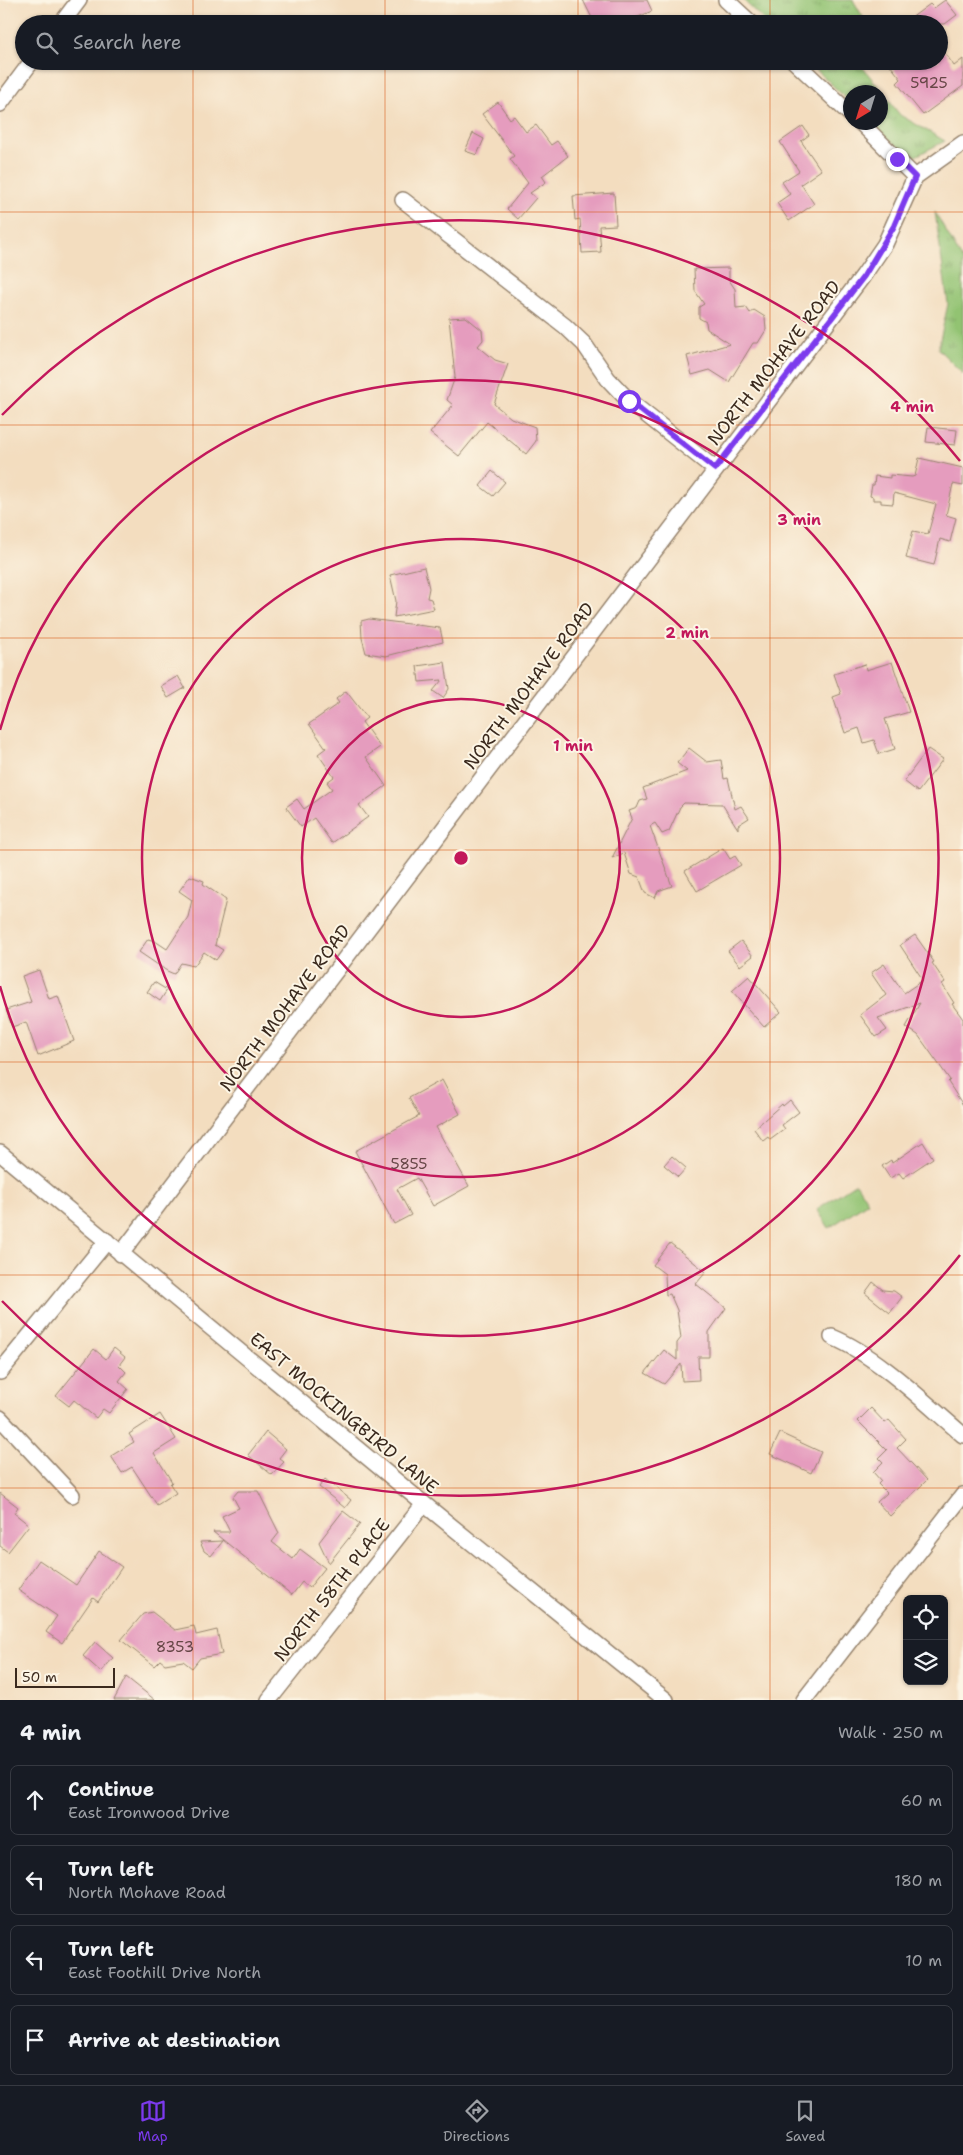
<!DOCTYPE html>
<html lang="en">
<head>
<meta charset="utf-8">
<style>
  :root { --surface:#171b24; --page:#242831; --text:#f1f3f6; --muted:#9ea1a6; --line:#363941; --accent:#7c3aed }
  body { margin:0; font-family:"Shantell Sans",sans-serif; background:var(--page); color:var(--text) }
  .controls { position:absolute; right:15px; bottom:15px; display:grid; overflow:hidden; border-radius:8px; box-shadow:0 1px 4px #0004 }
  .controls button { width:45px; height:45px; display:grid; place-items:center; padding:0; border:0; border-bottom:1px solid var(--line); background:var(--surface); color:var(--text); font:25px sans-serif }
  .compass { position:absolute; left:843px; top:85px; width:45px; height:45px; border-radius:50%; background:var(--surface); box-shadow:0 1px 4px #0004; rotate:218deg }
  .scale { position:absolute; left:15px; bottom:12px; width:100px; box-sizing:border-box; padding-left:5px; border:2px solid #3b2a1e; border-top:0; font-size:14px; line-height:18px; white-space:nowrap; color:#3b2a1e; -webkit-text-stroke:4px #fcf5e5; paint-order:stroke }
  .stop { position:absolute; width:15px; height:15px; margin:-11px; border:4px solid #7c3aed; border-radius:50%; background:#fff }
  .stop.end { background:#7c3aed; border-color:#fff; box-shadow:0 1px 5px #0008 }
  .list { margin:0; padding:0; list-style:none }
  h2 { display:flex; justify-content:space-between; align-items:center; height:65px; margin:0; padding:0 20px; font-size:21px }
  h2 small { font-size:16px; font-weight:400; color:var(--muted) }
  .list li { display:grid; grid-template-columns:32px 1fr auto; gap:15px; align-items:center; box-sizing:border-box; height:70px; margin:0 10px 10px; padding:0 10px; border:1px solid var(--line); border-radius:8px }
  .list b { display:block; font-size:19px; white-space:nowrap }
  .list p { margin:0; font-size:16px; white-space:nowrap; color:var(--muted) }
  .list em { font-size:16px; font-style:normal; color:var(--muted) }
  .icon { flex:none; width:28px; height:28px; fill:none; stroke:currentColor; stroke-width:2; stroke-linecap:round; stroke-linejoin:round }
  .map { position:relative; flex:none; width:963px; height:1700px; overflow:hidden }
  .search { position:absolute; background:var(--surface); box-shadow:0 1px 4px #0004; left:15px; right:15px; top:15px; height:55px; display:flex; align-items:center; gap:12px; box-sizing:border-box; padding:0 18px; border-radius:28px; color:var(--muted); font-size:19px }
  .sheet { height:385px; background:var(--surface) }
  nav { display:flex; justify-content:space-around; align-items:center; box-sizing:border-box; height:70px; border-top:1px solid var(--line); background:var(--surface); font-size:14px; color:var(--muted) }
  nav a { display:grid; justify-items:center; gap:2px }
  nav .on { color:var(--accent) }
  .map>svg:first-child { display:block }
  .grass { fill:url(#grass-tufts); stroke:#667648 }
  .green { fill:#92c372; stroke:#667648 }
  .building { fill:#e59cbe }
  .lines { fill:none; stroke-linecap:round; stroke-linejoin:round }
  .minor-casing { stroke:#97846e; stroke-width:18 }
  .minor { stroke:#fff; stroke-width:15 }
  .route { stroke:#7c3aed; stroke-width:6 }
  .grid { fill:none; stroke:#d7540e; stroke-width:1; stroke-opacity:0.55 }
  .ring { fill:none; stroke:#c2185b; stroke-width:2.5 }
  .labels { text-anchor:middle; stroke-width:4; stroke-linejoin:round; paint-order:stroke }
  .number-label { font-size:15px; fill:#664646 }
  .street-label { font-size:18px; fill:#3b2a1e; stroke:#fcf5e5 }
  .centre { fill:#c2185b; stroke:#fcf5e5; stroke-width:2.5 }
  .ring-label { font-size:15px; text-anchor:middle; font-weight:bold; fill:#c2185b; stroke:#fcf5e5; stroke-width:4; stroke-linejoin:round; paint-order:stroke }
</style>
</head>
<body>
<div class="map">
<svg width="963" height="1700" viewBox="0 0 963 1700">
  <defs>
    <pattern id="grass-tufts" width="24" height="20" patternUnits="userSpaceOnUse" patternTransform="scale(1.25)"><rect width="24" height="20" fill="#92c372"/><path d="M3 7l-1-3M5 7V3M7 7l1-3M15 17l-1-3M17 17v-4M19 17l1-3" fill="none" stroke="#789f5d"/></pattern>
  </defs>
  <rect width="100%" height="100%" fill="#fcf5e5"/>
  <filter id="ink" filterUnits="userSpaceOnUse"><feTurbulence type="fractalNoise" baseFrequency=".02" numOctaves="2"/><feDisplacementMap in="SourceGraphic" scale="10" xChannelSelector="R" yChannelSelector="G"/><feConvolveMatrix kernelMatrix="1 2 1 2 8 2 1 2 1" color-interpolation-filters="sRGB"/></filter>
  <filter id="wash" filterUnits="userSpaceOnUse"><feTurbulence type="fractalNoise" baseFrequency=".0096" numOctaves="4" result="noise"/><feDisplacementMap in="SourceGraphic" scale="20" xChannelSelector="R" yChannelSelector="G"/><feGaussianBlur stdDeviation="1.12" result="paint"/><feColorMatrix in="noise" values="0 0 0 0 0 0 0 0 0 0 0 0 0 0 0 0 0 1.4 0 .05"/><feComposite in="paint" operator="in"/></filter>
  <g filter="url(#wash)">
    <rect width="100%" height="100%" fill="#f3ddbf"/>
    <path class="grass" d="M743 0H853L867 24H768Z
      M807 61H862L861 65 900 115 945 141 910 159 872 123 880 122V92H850V102Z
      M935 212 963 261V374L938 349 948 304Z"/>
    <path class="green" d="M856 1183 868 1202 829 1228 817 1209Z"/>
    <g id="blocks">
      <path class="building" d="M583 0H647L652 11 622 24H595Z
        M945 0 957 15 945 24H903L930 4 934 8Z
        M939 44 954 66 963 59V86L923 115 897 83 901 79 887 61H939Z
        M498 102 510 119 514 116 526 132 536 125 551 145 557 141 568 156 542 176 546 182 530 193 536 198 518 219 507 209 528 183 510 159 514 156 482 114Z
        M803 126 809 135 801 141 821 170 801 184 814 204 789 221 777 203 790 194 782 182 799 171 780 142Z
        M473 133 484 139 477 155 465 151Z
        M614 193 616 225 599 226 601 252 582 253 580 219 575 220 573 196Z
        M729 268V280L735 289 736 308 746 307 750 313 754 310 765 317 766 330 758 343H753L729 382 710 370 692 375 687 356 730 344 707 329 706 322 699 318V307L704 304 695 291 694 269Z
        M466 317 482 330 483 340 478 346 495 360 508 364 494 404 511 418 535 427 536 441 526 454 487 422 459 456 430 433 453 405 447 400 455 377 449 318Z
        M928 427 957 430 955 445 926 442Z
        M919 458 963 468V486L953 484 946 515 956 518 950 542 940 539 934 565 906 558 913 531 928 534 936 504 894 493 893 504 881 503V500H873V497L870 496 872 485H874L875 476 890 478V475L912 477 915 476Z
        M492 471 505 482 493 496 480 486Z
        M424 567 429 588 427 598 431 599 434 609 394 617 396 601 390 575Z
        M369 619 440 628 443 642 386 656 366 653 362 638 361 621Z
        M445 662 449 689 443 698 433 691 442 680 419 682 417 666Z
        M892 662 909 712 885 719 895 749 879 754 874 740 864 743 859 728 845 733 833 697 841 694 834 674 865 664 866 670Z
        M178 676 185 688 168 698 161 686Z
        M346 691 367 718 362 722 380 747 366 757 386 786 359 805 368 817 332 843 314 818 301 827 286 807 297 799 304 809 332 789 327 782 334 777 318 754 326 748 309 724 339 703 336 699Z
        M689 748 707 762 721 760 724 779 728 778 735 809 741 806 749 818 738 825V829L722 804 684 803 680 807 669 831 662 834 655 823 650 826 672 886 658 891 655 898 645 893 639 877 631 874 624 853 612 858 632 818 629 811 637 808 640 801 647 799 643 788 687 771 677 763Z
        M928 749 943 759 918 792 904 781Z
        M723 848 730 859 735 856 741 865 697 891 685 871Z
        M190 876 204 881 203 884 226 900 215 945 223 950 216 960 204 952 194 966 181 963 174 974 167 971 139 952 148 939 155 941 167 949 188 917 192 900 179 891Z
        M915 935 934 962 932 963 945 982 942 984 954 1003 952 1004 963 1019V1105L948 1082 950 1080 918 1035 906 1027 920 1003 878 1018 887 1030 876 1037 860 1015 886 995 871 973 884 964 904 993 923 980 900 945Z
        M741 941 753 956 740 966 728 951Z
        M39 970 49 999 58 996 74 1041 38 1056 26 1022 12 1027 6 1010 31 1002 22 976Z
        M749 976 781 1012 764 1027 732 991Z
        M154 982 167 990 160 1001 147 992Z
        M442 1080 460 1114 436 1127 469 1186 433 1206 417 1178 397 1189 411 1215 394 1224 355 1151 419 1116 409 1098Z
        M790 1100 799 1112 782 1125 785 1129 770 1140 768 1137 763 1141 754 1129 782 1104 783 1106Z
        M923 1142 933 1158 903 1178 899 1173 890 1178 882 1166 891 1160 892 1163Z
        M672 1156 686 1168 678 1177 664 1165Z
        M670 1243 706 1272 696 1284 726 1308 709 1332V1357H698L699 1380 682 1381 681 1364 664 1384 645 1373 664 1350 677 1360V1343L681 1338 677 1310 670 1294 666 1295 665 1274 653 1265Z
        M873 1282 883 1290 894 1291 902 1297 890 1313 865 1293Z
        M114 1348 125 1357 119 1365 126 1372 119 1381 128 1389 109 1413 103 1409 96 1418 74 1400 69 1406 56 1396 94 1349 106 1359Z
        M871 1408 885 1423 889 1420 906 1439 897 1448 927 1480 890 1516 877 1502 887 1493 878 1484 881 1481 873 1472 883 1462 879 1458 887 1450 858 1421Z
        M160 1414 176 1439 154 1453 172 1482 170 1484 176 1493 157 1505 132 1467 122 1473 111 1456 134 1442 129 1434Z
        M266 1432 286 1449 279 1458 284 1462 272 1475 248 1455Z
        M780 1433 821 1452 811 1473 770 1454Z
        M325 1479 351 1500 345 1508 319 1487Z
        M238 1491H258L279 1533 272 1542 293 1559 300 1549 325 1568 309 1588 302 1582 292 1595 213 1532H230L222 1516 239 1508 233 1497Z
        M0 1493 18 1507 14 1513 29 1525 8 1552 0 1546Z
        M343 1511 360 1524 329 1563 319 1542Z
        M223 1541 211 1556 204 1551 200 1542Z
        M99 1551 122 1567 98 1602 93 1598 62 1643 46 1632 57 1616 18 1590 39 1560 76 1585Z
        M152 1612 175 1630 194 1626 196 1635 217 1630 222 1654 200 1658 192 1668 183 1661 165 1664 160 1660 154 1666 121 1640 143 1614Z
        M95 1642 113 1658 101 1672 83 1656Z
        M126 1677 155 1700H114Z"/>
    </g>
  </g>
  <g filter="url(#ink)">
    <use href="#blocks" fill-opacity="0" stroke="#97846e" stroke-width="1"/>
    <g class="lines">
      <defs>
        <path id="minor" d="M726 0 752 24
          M61 24 79 0
          M794 61 850 114
          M0 104 32 61
          M860 122 915 177
          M403 200 565 326 584 344 608 379 629 401 715 469
          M0 1153 424 1504 666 1700
          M121 1254 863 276 885 244 915 177 963 143
          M832 1337C878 1356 925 1403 963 1435
          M0 1372 107 1241
          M0 1418 72 1495
          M269 1700 424 1504
          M804 1700 963 1495"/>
      </defs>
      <use href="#minor" class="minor-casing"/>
      <use href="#minor" class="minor"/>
    </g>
  </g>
  <g class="lines" filter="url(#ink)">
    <path class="route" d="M629 401 715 469 864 276 894 226 915 177 897 159"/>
  </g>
  <path class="grid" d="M193 0V24M385 0V24M578 0V24M770 0V24M193 61V1700M385 61V1700M578 61V1700M770 61V1700M0 212H963M0 425H963M0 638H963M0 850H963M0 1062H963M0 1275H963M0 1488H963"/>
  <g class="ring">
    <circle cx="461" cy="858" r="159"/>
    <circle cx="461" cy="858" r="319"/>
    <path d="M0 730A478 478 0 1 1 0 986"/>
    <path d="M960 1255A638 638 0 0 1 2 1301M2 415A638 638 0 0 1 960 461"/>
  </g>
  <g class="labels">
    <g class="number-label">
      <text x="929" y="88">5925</text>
      <text x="409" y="1169">5855</text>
      <text x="175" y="1652">8353</text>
    </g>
    <g class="street-label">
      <text transform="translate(774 363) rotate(-52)" y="6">NORTH MOHAVE ROAD</text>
      <text transform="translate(529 686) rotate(-53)" y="6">NORTH MOHAVE ROAD</text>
      <text transform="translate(285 1008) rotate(-53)" y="6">NORTH MOHAVE ROAD</text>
      <text transform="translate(344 1413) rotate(40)" y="6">EAST MOCKINGBIRD LANE</text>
      <text transform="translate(332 1590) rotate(-52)" y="6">NORTH 58TH PLACE</text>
    </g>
  </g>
  <circle cx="461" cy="858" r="8" class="centre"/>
  <g class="ring-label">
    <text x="912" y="412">4 min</text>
    <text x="799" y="525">3 min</text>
    <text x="687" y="638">2 min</text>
    <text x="573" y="751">1 min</text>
  </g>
</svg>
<div class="controls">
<button><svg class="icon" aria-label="locate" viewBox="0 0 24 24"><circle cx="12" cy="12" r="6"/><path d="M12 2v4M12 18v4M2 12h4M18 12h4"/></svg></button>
<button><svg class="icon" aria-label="layers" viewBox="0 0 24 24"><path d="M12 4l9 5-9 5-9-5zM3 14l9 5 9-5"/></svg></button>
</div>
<svg class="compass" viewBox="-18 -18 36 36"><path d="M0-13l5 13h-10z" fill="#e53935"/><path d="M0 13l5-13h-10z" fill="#9ea1a6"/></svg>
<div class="scale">50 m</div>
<div class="stop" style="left:629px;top:401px"></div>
<div class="stop end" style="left:897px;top:159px"></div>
<div class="search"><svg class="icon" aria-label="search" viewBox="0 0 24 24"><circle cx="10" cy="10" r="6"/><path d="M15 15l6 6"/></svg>Search here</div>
</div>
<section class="sheet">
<h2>4 min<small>Walk · 250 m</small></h2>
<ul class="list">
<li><svg class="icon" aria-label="ahead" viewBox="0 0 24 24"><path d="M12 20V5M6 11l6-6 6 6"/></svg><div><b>Continue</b><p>East Ironwood Drive</p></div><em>60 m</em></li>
<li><svg class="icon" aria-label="left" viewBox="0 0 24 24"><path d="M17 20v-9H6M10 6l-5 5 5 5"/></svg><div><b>Turn left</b><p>North Mohave Road</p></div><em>180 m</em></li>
<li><svg class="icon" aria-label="left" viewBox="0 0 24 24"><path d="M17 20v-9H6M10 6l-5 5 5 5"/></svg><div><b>Turn left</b><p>East Foothill Drive North</p></div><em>10 m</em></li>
<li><svg class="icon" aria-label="arrive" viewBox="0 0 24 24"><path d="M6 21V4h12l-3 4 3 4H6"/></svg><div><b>Arrive at destination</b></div></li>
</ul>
</section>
<nav>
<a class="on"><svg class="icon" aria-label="map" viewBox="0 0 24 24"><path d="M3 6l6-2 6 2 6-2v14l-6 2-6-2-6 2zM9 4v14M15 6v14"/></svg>Map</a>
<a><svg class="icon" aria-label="directions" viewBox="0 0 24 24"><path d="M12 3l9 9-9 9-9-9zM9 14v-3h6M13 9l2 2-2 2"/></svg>Directions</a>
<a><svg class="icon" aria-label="saved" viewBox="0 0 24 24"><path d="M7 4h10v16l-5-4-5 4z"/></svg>Saved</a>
</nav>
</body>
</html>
